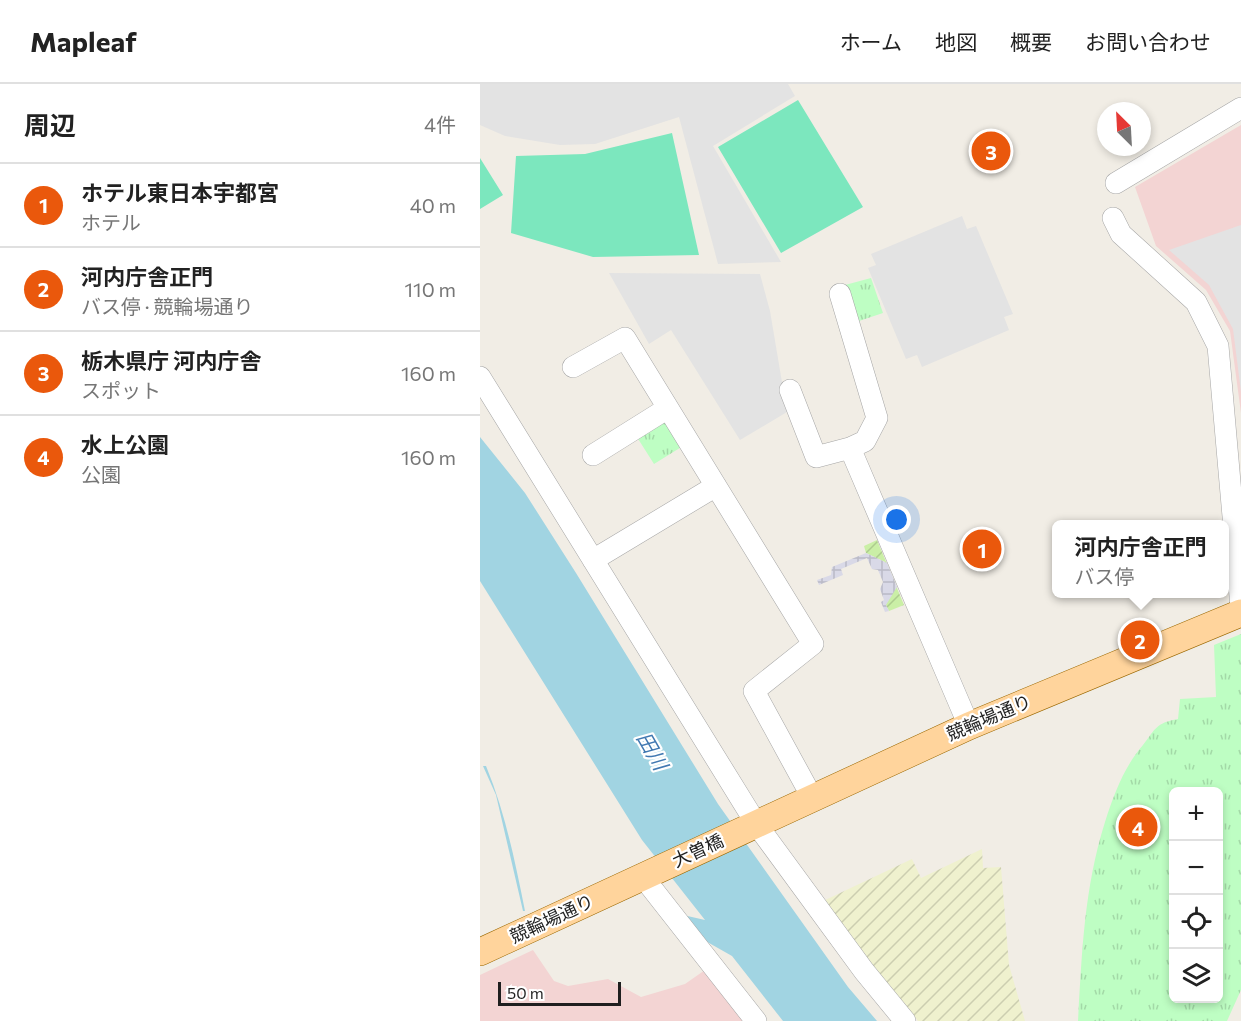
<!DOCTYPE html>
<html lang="ja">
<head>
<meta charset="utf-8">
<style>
  :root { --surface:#fff; --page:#f2f2f2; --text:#222; --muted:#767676; --line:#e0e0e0; --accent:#ea580c }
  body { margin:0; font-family:Commissioner,"Noto Sans JP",sans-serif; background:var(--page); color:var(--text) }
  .controls { position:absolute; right:18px; bottom:18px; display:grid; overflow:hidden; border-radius:9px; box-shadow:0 3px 9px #0003 }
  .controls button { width:54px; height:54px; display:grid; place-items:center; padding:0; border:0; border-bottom:2px solid var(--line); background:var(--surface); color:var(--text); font:30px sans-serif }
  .compass { position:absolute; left:617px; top:18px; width:54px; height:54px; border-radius:50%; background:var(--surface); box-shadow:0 3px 9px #0003; rotate:336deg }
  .scale { position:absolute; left:18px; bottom:15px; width:123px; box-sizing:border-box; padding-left:6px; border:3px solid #1f1f1f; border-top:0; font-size:16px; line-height:21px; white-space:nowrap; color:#1f1f1f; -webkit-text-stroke:4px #fff; paint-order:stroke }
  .you { position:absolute; left:417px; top:436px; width:21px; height:21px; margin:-15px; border:4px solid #fff; border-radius:50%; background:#1a73e8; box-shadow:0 0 0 9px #1a73e833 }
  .badge { display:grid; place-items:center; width:39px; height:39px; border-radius:50%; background:var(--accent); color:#fff; font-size:20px; font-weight:700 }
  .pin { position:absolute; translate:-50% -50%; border:3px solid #fff; box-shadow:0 2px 6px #0006 }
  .popup { position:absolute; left:572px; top:436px; width:177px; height:78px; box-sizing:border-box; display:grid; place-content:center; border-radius:9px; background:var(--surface); filter:drop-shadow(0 2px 4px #0005); font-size:20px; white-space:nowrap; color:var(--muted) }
  .popup b { font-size:22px; color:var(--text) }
  .popup::after { content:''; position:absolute; left:50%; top:100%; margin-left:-12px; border:12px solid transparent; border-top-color:var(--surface) }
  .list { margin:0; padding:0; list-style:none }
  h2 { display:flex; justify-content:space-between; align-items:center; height:78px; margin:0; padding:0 24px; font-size:26px }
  h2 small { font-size:20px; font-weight:400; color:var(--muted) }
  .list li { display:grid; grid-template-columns:39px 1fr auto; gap:18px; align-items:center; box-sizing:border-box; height:84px; padding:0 24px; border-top:2px solid var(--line) }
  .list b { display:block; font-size:22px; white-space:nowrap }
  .list p { margin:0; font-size:20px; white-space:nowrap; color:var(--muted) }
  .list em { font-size:20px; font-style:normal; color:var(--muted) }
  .icon { flex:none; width:33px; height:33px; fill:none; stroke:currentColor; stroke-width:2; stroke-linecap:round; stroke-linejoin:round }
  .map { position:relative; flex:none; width:761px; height:937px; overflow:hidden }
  header { display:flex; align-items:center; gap:36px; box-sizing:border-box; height:84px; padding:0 30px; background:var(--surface); border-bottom:2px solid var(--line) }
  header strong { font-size:28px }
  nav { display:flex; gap:33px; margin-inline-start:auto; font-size:21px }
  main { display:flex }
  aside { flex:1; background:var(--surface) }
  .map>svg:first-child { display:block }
  .commercial { fill:#f3d4d3 }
  .farmland { fill:url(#farmland-furrows) }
  .park { fill:url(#park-tufts); fill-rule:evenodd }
  .garden { fill:url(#garden-furrows) }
  .pitch { fill:#7ce7be }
  .parking { fill:#e3e3e3 }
  .plaza { fill:url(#plaza-grid) }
  .water { fill:#a1d4e2 }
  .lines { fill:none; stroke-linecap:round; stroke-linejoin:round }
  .minor-casing { stroke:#a6a6a6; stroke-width:22 }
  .major-casing { stroke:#9b6800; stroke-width:28 }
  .minor { stroke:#fff; stroke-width:21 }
  .major { stroke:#ffd49c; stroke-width:27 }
  .labels { text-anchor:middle; stroke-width:4.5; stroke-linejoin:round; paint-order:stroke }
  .street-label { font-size:18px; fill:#1f1f1f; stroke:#fff }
  .water-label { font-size:20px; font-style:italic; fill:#4078b1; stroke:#fff }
</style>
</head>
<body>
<header>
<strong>Mapleaf</strong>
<nav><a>ホーム</a><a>地図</a><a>概要</a><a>お問い合わせ</a></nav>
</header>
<main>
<aside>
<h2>周辺<small>4件</small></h2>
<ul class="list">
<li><span class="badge">1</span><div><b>ホテル東日本宇都宮</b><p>ホテル</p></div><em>40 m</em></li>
<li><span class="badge">2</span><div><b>河内庁舎正門</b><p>バス停 · 競輪場通り</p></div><em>110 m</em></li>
<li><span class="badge">3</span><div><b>栃木県庁 河内庁舎</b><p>スポット</p></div><em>160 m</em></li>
<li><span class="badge">4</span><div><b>水上公園</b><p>公園</p></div><em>160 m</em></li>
</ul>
</aside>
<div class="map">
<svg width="761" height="937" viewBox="0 0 761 937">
  <defs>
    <pattern id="farmland-furrows" width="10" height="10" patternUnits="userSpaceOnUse" patternTransform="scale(1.5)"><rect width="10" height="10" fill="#eff1ce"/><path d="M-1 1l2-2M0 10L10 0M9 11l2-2" fill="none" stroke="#ccceb0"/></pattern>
    <pattern id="park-tufts" width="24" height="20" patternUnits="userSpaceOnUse" patternTransform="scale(1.5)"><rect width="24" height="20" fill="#befec3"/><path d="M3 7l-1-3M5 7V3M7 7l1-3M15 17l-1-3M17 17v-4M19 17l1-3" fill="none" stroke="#a3d9a7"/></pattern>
    <pattern id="garden-furrows" width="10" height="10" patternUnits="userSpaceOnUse" patternTransform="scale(1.5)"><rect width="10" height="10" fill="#caefa6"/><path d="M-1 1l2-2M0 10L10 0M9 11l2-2" fill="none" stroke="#adcc8e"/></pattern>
    <pattern id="plaza-grid" width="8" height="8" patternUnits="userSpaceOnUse" patternTransform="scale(1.5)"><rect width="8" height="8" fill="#d9d9e7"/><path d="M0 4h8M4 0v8" fill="none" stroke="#babac6"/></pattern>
  </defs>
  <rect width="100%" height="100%" fill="#f1ede5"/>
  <path class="commercial" d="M761 41V329L750 247 726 206 676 162 655 103Z
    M53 866 74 897 88 902 128 895 161 913 205 900 225 886 266 937H0V891Z"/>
  <path class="farmland" d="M502 765 503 784 521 783 529 881 545 937H438L341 818 432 775 441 794Z"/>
  <path class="park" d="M391 194 403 229 376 238 365 201Z
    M186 336 203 362 174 380 155 350Z
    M761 550V906L747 937H598C602 868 604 805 625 738 634 710 644 683 663 661 676 644 676 639 698 635L700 615 736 613 734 561ZM694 708H738V914H694Z"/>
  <path class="garden" d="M397 456 424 521 409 527 406 521 405 478 386 469 384 462Z"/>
  <path class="pitch" d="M318 16 383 123 301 169 238 63Z
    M192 49 219 171 113 173 31 149 36 72 105 70Z
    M0 74 23 111 0 125Z"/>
  <path class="parking" d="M0 0H308L315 12 233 62 301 178 238 180 199 33 115 60 80 61 25 52 0 41Z
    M482 132 487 145 496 142 533 230 524 233 529 246 442 283 437 271 426 275 388 184 396 181 391 170Z
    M761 141V308L753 245 729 201 689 166Z
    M129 189 280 190 290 227 307 328 260 356 191 246 169 260Z"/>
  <path class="plaza" d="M386 469 407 479 417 503 406 521 409 527 405 528 401 518 404 516 400 505 403 498 398 486 392 485 387 474 361 485 363 491 339 501 337 496 351 491 352 483Z"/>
  <path class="water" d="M0 353 45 409 96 489 238 720 368 903 397 937H303L252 872 222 855 203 831 225 836 162 756 0 497Z
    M3 682H6C25 728 35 777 45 827H43L16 711Z"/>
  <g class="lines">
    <defs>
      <path id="minor" d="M636 99 761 24
        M633 134 641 150 716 218 738 262 761 523
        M93 283 145 254 333 560 274 607 333 715
        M0 293 277 741 384 887 425 937
        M310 306 336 373 370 364 385 357 397 334 360 210
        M370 364 489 642
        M113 371 188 324
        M113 476 236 402
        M163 793 276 937"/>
      <path id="major" d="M0 868 489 642 761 529"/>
    </defs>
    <use href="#minor" class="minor-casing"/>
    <use href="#major" class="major-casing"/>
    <use href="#minor" class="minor"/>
    <use href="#major" class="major"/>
  </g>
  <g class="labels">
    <g class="street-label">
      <text transform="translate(509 634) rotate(-23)" y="6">競輪場通り</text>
      <text transform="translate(218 767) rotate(-25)" y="6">大曽橋</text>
      <text transform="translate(72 835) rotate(-25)" y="6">競輪場通り</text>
    </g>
    <g class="water-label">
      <text transform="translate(172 667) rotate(60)" y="7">田川</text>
    </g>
  </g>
</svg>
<div class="controls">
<button>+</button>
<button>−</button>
<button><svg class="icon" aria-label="locate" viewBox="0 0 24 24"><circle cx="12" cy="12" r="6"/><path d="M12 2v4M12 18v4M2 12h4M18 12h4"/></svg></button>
<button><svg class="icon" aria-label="layers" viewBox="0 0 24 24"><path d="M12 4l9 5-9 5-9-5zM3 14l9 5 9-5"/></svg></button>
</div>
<svg class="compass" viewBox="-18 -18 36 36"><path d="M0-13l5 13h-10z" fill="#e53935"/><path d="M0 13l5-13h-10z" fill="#767676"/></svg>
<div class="scale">50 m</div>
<div class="you"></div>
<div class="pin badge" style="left:502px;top:465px">1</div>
<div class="pin badge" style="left:660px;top:556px">2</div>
<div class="popup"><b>河内庁舎正門</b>バス停</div>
<div class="pin badge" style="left:511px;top:67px">3</div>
<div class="pin badge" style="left:658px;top:743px">4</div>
</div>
</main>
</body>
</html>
